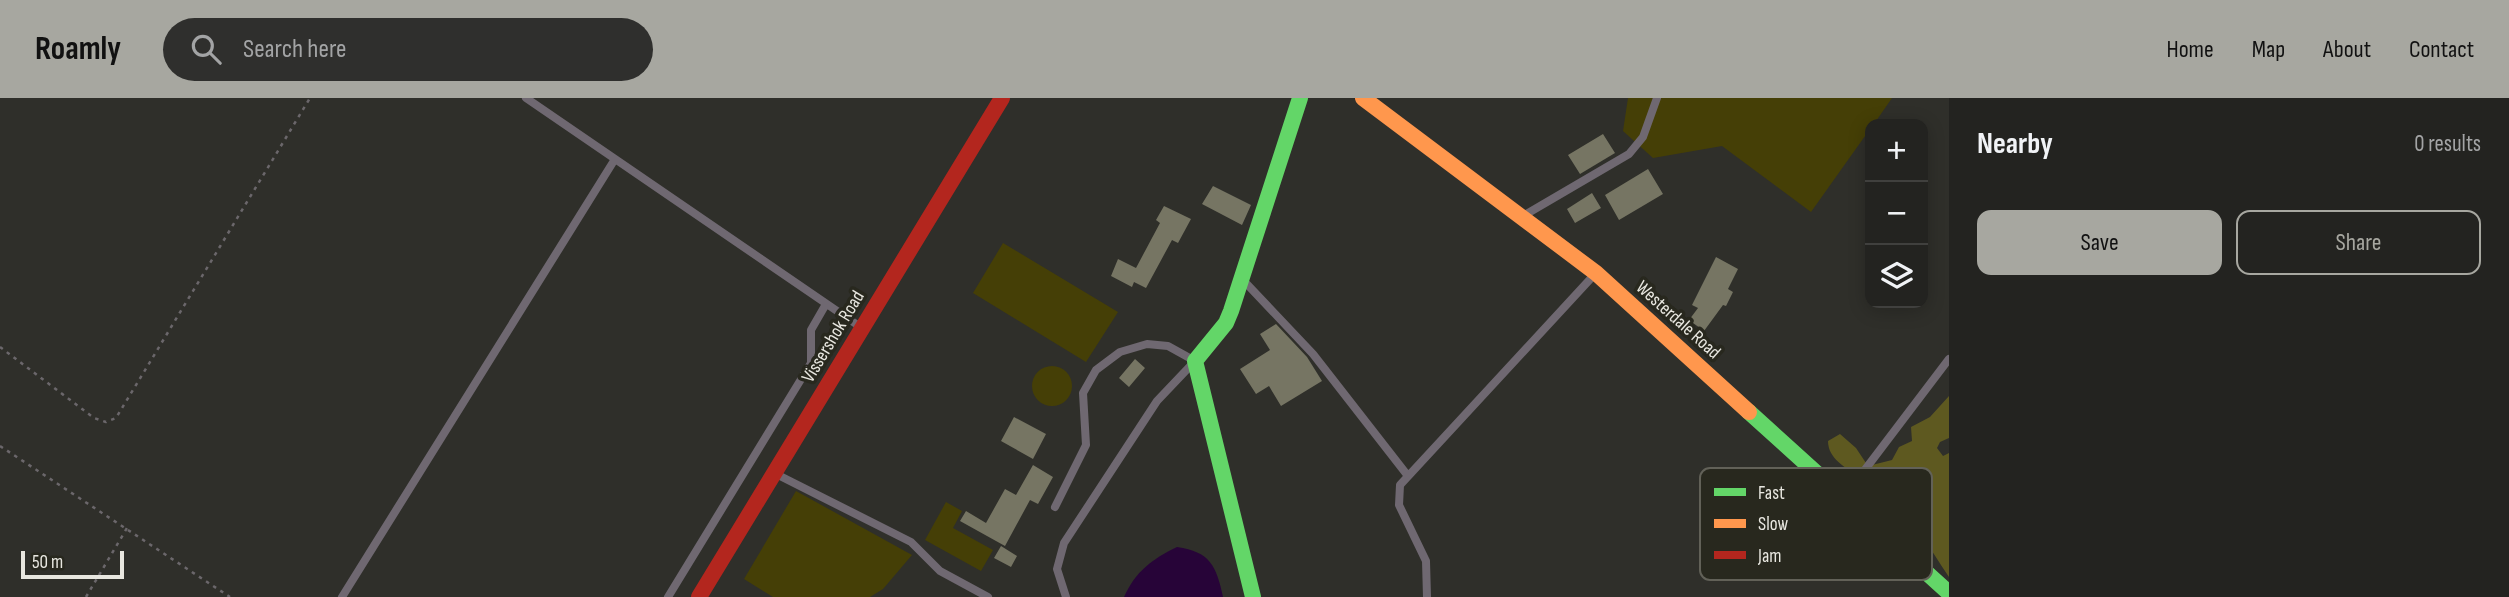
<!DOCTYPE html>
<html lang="en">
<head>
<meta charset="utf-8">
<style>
  :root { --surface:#232320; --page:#2f2f2d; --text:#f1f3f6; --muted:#a3a4a5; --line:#40403e; --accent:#a7a7a0 }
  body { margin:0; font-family:"Sofia Sans Condensed",sans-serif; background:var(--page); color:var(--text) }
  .controls { position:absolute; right:21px; top:21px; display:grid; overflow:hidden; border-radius:14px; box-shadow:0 4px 18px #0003 }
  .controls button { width:63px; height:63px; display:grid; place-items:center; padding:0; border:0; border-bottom:2px solid var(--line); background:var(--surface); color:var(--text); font:35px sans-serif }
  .scale { position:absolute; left:21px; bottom:18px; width:103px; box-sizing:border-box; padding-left:7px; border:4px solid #e8e7e0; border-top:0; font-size:19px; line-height:24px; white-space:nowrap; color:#e8e7e0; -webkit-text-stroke:5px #28281e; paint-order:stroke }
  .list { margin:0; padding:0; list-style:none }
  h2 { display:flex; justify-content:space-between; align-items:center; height:91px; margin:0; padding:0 28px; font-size:30px }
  h2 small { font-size:23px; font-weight:400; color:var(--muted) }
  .actions { display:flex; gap:14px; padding:21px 28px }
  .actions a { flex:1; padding:16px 0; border:2px solid var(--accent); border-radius:14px; text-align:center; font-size:24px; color:var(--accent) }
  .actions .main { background:var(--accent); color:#111 }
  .icon { flex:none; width:38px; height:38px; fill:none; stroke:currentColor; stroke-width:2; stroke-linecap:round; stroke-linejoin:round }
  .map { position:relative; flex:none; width:1949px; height:499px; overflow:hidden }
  header { display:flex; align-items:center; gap:42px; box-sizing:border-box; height:98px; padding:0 35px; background:var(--accent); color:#111 }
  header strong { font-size:33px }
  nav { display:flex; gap:38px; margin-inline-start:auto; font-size:24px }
  .search { width:490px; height:63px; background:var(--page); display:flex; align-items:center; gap:18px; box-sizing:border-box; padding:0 24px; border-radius:38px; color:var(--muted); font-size:26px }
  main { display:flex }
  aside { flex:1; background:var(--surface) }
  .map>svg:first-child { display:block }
  .green { fill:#453f06 }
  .forest { fill:#5e5920 }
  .water { fill:#270438 }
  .building { fill:#767563 }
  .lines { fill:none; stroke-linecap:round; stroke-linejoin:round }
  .path { stroke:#6b676b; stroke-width:2.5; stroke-dasharray:3.5 5; stroke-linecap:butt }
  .lane { stroke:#6f6871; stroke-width:8 }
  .fast { stroke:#63d668; stroke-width:16 }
  .slow { stroke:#ff974d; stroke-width:16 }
  .jam { stroke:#b3261e; stroke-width:16 }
  .labels { text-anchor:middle; stroke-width:7; stroke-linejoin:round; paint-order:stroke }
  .street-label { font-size:19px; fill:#e8e7e0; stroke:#28281e }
  .key { fill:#28281e; stroke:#626158; stroke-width:2 }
  .key-label { font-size:19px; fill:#e8e7e0 }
</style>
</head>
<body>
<header>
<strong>Roamly</strong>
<div class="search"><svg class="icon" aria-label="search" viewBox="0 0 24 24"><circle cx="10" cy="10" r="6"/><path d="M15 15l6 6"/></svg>Search here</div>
<nav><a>Home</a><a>Map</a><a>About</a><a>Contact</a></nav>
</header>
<main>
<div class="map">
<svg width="1949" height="499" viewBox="0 0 1949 499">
  <rect width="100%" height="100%" fill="#2f2f2a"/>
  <path class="green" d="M1628 0H1892L1874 26H1870V31L1811 114 1722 48 1653 60 1623 33Z
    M1003 145 1118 214 1086 264 973 195Z
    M1032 288a20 20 0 1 1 40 0a20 20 0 1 1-40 0Z
    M796 393 912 457 883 491 870 499H773L744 481Z
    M946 404 962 413 953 430 993 452 981 473 925 442Z"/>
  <path class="forest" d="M1949 298V340L1940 344 1937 350 1943 358 1949 355V479C1940 466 1931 451 1922 438 1911 423 1881 406 1867 393 1863 388 1863 383 1858 379 1846 369 1828 361 1828 343L1840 336 1856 350 1868 368 1892 362 1899 349 1912 343 1911 329 1930 319Z"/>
  <path class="water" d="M1177 449C1210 454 1216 467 1223 499H1124C1135 474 1152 461 1177 449Z"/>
  <path class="building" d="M1603 36 1615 55 1580 76 1568 57Z
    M1648 71 1663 96 1619 122 1605 97Z
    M1213 88 1251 107 1242 127 1202 106Z
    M1592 95 1601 110 1575 125 1567 111Z
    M1164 108 1191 121 1178 145 1172 142 1146 190 1134 184 1132 189 1111 178 1118 161 1136 170 1160 125 1156 122Z
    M1716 159 1738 171 1728 191 1733 194 1726 208 1723 207 1704 233 1689 222 1698 210 1692 207Z
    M1276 226 1307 259 1322 283 1281 308 1269 288 1256 296 1240 271 1270 252 1260 236Z
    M1135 261 1145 270 1129 289 1119 280Z
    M1014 319 1046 336 1033 361 1001 343Z
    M1033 367 1053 379 1038 406 1030 402 1005 448 960 423 966 413 986 425 1005 391 1016 397Z
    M1001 448 1017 458 1011 469 994 460Z"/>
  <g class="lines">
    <path class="path" d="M0 249 94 320 106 324 116 320 310 0
      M0 348 230 499
      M86 499 127 430"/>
    <path class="lane" d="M526 0 859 228
      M1523 118 1629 56 1643 39 1657 0
      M1243 182 1313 256 1408 378
      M778 377 911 444 940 473 988 499
      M1845 398 1949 261
      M1055 409 1086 347 1083 295 1096 272 1120 254 1147 246 1168 248 1195 263 1157 303 1064 445 1057 471 1066 499
      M342 499 615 61
      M668 499 811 265V232L826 206
      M1427 499 1426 463 1399 407 1400 387 1594 177"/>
    <path class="fast" d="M1749 314 1949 495
      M1253 499 1195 263 1226 225 1231 213 1300 0"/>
    <path class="slow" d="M1363 0 1596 175 1749 314"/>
    <path class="jam" d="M699 499 1002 0"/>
  </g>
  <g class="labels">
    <g class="street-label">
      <text transform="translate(1679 221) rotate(42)" y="7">Westerdale Road</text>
      <text transform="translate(832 238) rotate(-59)" y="7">Vissershok Road</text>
    </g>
  </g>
  <rect x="1700" y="370" width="232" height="112" rx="10" class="key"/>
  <rect x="1714" y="390" width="32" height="8" fill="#63d668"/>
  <rect x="1714" y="421" width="32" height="9" fill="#ff974d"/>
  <rect x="1714" y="453" width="32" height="8" fill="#b3261e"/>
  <g class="key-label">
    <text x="1758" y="401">Fast</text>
    <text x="1758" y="432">Slow</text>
    <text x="1758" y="464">Jam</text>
  </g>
</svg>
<div class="controls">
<button>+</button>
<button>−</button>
<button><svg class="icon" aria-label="layers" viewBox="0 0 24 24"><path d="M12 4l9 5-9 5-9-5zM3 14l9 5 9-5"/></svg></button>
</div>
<div class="scale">50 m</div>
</div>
<aside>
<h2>Nearby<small>0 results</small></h2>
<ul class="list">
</ul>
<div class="actions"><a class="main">Save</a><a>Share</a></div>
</aside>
</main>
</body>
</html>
